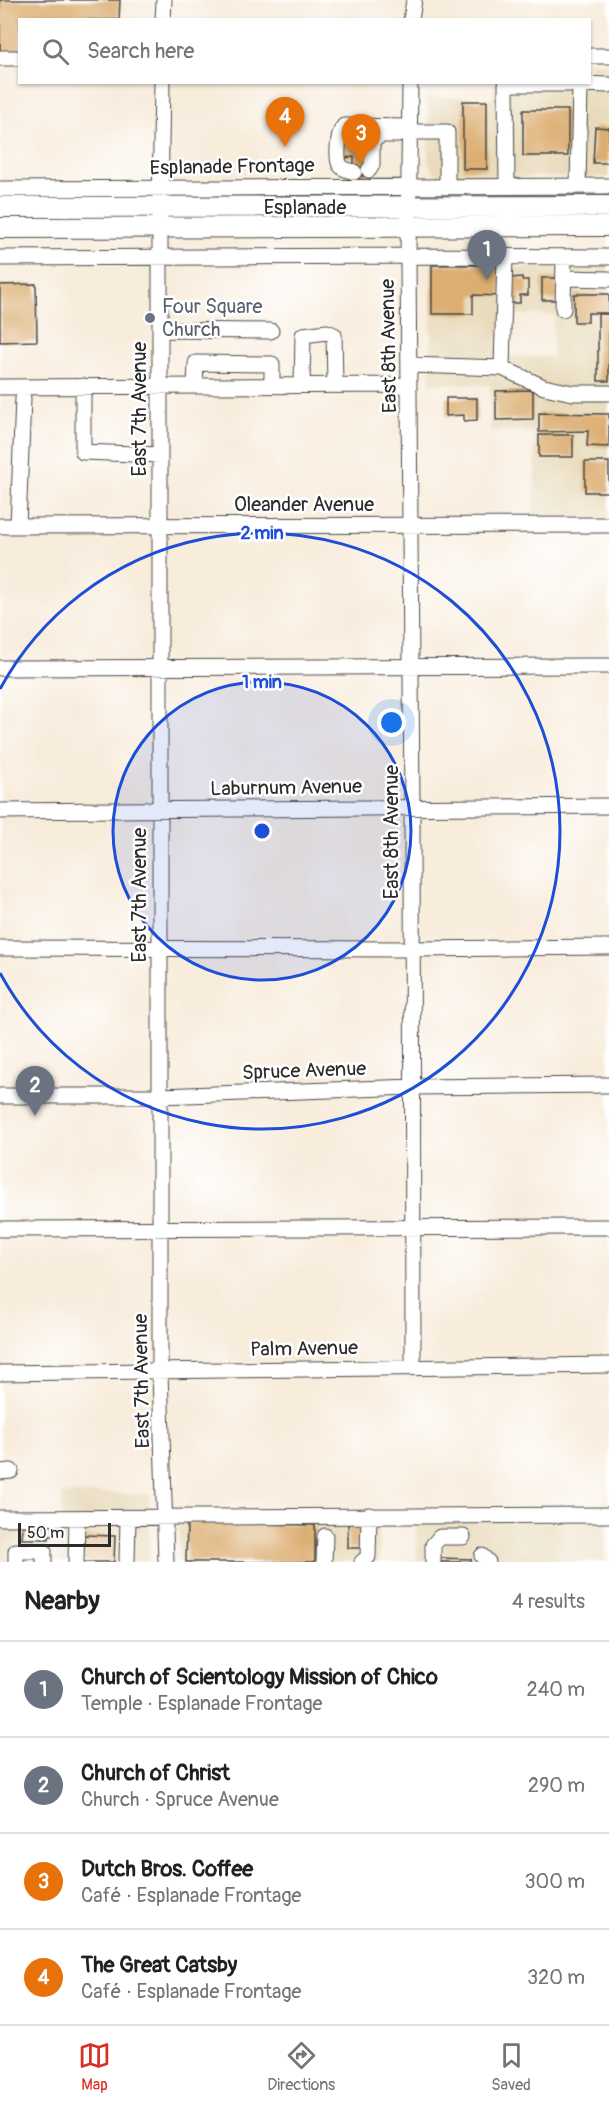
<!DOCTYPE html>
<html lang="en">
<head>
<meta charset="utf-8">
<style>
  :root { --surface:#fff; --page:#f6f6f6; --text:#202124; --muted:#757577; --line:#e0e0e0; --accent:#d93025 }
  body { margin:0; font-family:Pangolin,sans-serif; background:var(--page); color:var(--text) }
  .scale { position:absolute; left:18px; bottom:15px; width:93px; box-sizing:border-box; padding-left:6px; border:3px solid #2b2b2b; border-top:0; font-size:16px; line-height:21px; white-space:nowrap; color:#2b2b2b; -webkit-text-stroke:4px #fff; paint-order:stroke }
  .you { position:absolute; left:392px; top:723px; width:21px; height:21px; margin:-15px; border:4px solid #fff; border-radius:50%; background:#1a73e8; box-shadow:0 0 0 9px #1a73e833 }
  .badge { display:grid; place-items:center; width:39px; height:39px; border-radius:50%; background:var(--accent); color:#fff; font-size:20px; font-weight:700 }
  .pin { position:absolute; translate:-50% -50px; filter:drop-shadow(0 2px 3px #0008) }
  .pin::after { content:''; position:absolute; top:32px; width:21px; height:18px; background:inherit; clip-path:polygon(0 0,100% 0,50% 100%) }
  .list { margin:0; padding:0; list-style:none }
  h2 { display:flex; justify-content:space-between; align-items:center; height:78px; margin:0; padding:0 24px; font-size:26px }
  h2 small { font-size:20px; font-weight:400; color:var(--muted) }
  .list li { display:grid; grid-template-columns:39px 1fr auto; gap:18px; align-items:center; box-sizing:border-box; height:96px; padding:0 24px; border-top:2px solid var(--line) }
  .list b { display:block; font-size:22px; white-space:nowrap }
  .list p { margin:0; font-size:20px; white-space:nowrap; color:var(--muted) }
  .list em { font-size:20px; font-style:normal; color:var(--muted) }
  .icon { flex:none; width:33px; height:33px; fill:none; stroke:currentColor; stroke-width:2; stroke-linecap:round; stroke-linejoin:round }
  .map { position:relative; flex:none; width:609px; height:1562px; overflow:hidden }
  .search { position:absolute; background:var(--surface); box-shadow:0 2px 4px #0004; left:18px; right:18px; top:18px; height:66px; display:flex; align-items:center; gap:15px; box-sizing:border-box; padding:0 21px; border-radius:0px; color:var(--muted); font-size:22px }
  .sheet { height:462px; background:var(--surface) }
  nav { display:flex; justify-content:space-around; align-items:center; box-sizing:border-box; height:84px; border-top:2px solid var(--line); background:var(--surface); font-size:16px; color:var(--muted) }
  nav a { display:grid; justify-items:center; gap:3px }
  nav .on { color:var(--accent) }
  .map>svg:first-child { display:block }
  .built { fill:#e8daba; fill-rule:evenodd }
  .building { fill:#dcae72 }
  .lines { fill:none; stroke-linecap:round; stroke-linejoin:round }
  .minor-casing { stroke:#4a4845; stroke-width:17 }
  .major-casing { stroke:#4a4845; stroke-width:22 }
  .minor { stroke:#fff; stroke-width:15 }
  .major { stroke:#fff; stroke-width:20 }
  .ring { fill:none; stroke:#1d4ed8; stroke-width:3 }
  .worship-dot { fill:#6b7280; stroke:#fff; stroke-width:2 }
  .labels { text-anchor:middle; stroke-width:5; stroke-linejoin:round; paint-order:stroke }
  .street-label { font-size:20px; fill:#2b2b2b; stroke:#fff }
  .worship-label { font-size:20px; fill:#5b616d; stroke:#fff; text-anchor:start }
  .centre { fill:#1d4ed8; stroke:#fff; stroke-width:3 }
  .ring-label { font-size:18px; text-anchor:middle; font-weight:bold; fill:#1d4ed8; stroke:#fff; stroke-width:5; stroke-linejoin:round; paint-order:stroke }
</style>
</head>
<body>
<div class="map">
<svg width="609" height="1562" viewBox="0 0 609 1562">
  <rect width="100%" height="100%" fill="#fff"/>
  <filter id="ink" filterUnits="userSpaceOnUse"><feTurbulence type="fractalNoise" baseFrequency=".0167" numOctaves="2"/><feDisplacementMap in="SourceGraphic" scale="12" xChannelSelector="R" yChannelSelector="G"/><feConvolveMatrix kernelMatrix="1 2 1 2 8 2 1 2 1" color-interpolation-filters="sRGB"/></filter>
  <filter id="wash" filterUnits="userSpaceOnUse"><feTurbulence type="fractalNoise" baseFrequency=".008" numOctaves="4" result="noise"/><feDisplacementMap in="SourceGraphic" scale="24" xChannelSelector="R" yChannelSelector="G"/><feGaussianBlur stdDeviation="1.35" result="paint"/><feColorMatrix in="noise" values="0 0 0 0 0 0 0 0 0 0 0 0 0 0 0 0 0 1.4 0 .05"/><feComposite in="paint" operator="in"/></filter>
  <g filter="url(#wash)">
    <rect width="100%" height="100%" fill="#f8ecdb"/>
    <path class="built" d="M590 63H609V177H440L432 170 428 161V97L494 99V83L590 82Z
      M432 262H505V267L568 268V262L609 263V518L534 517 535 432 490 431V385L430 383ZM504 314 554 315 552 357 503 356Z
      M95 1493 150 1495 149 1562H0V1521H62V1494Z
      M380 1520V1562H179V1522Z
      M416 1520H605V1562H417Z"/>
    <g id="blocks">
      <path class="building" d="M0 0H120L119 20H20V52H0Z
        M463 101H487V169H463Z
        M523 110H568V156H523Z
        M595 127 609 128V163H593Z
        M341 141H368L369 176H354V157L341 158Z
        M432 265H501L500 296 473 295V314H432Z
        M522 277V280H528V295H520V303H509L510 278Z
        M542 278H558V300H542Z
        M36 284 37 341 0 342V285Z
        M574 294H609V313H588V322H574Z
        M598 314H609V381H598Z
        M533 390V419L496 420V391Z
        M446 398H477V420L464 421V415L446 416Z
        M539 413 609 414V447L587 446 588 431 539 432Z
        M539 435H573V457H539Z
        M585 462H609V492H585Z
        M348 1521H363V1548H348Z
        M187 1523 315 1525V1562H186Z
        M23 1526H55L54 1536H49V1539H22Z
        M84 1535 115 1536 114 1562H83Z
        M438 1558 471 1559V1562H438Z"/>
    </g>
  </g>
  <g filter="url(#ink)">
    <use href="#blocks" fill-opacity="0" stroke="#4a4845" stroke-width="1.5"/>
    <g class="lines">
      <defs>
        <path id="minor" d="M163 20 164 0
          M411 20 414 0
          M590 56H609
          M0 58H20
          M162 82 160 207V1372L166 1562
          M410 82 408 256 412 806 413 1367
          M409 132H447V186
          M369 170 372 165V142L380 135H397
          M354 172C349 170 343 170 340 165 336 158 338 132 344 126L409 127
          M507 186 506 84H580
          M578 186 580 84 609 85
          M0 189 609 186
          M0 258 408 256 609 257
          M564 278 609 279
          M563 309 564 257
          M160 330 271 331
          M409 365 502 368 544 387 573 393H609
          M502 368 505 256
          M302 385 303 335 327 332 334 335 335 385
          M83 386V452L160 455
          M195 386 196 363 272 364V385
          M0 387 409 385
          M0 526 609 525
          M18 526 23 398
          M0 668 609 666
          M0 811C203 811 406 806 609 806
          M0 948 412 949 609 947
          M0 1096H160L413 1087 609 1085
          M0 1229 609 1227
          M0 1373 609 1365
          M0 1472 11 1471
          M0 1518 609 1515
          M482 1556 488 1562
          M16 1562V1551H44V1562
          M76 1562 77 1518
          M127 1562 128 1518
          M324 1562 325 1536
          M362 1562 368 1557 369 1515
          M433 1562V1545L440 1537H463"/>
        <path id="major" d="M0 207 609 206
          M0 228 609 226"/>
      </defs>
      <use href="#minor" class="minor-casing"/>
      <use href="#major" class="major-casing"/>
      <use href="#minor" class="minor"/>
      <use href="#major" class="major"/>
    </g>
  </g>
  <circle cx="262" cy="831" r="149" fill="#1d4ed8" fill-opacity=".12"/>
  <g class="ring">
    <circle cx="262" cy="831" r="149"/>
    <path d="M0 689A298 298 0 1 1 0 973"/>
  </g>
  <circle class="worship-dot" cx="150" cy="318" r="6"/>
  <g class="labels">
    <g class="street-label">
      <text transform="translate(232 166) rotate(-1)" y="7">Esplanade Frontage</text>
      <text x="305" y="214">Esplanade</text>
      <text transform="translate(388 346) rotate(-91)" y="7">East 8th Avenue</text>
      <text transform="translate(139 409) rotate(-90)" y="7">East 7th Avenue</text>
      <text x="304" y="511">Oleander Avenue</text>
      <text transform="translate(286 787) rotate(-1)" y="7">Laburnum Avenue</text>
      <text transform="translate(391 832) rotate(-90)" y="7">East 8th Avenue</text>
      <text transform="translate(139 895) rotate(-90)" y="7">East 7th Avenue</text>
      <text transform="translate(304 1070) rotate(-2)" y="7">Spruce Avenue</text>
      <text transform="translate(304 1348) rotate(-1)" y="7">Palm Avenue</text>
      <text transform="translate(141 1381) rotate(-91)" y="7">East 7th Avenue</text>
    </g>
    <g class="worship-label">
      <text x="162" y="313">Four Square<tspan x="162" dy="23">Church</tspan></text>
    </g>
  </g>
  <circle cx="262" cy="831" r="9" class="centre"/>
  <g class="ring-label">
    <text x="262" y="539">2 min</text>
    <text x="262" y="688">1 min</text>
  </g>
</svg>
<div class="scale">50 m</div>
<div class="you"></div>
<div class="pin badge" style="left:487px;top:280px;background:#6b7280">1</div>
<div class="pin badge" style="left:35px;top:1116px;background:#6b7280">2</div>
<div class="pin badge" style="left:361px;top:164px;background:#e8710a">3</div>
<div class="pin badge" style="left:285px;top:147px;background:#e8710a">4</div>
<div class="search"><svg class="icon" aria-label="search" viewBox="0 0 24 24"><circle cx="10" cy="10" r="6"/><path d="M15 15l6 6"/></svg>Search here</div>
</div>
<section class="sheet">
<h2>Nearby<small>4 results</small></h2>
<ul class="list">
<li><span class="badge" style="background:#6b7280">1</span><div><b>Church of Scientology Mission of Chico</b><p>Temple · Esplanade Frontage</p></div><em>240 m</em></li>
<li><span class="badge" style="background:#6b7280">2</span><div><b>Church of Christ</b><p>Church · Spruce Avenue</p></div><em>290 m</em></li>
<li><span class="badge" style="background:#e8710a">3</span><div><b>Dutch Bros. Coffee</b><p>Café · Esplanade Frontage</p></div><em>300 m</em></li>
<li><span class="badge" style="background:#e8710a">4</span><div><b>The Great Catsby</b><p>Café · Esplanade Frontage</p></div><em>320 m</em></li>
</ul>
</section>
<nav>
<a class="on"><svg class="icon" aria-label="map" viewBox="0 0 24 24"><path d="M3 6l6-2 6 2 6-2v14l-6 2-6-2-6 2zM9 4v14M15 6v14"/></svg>Map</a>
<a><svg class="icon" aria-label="directions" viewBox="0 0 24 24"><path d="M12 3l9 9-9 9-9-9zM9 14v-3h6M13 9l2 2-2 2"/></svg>Directions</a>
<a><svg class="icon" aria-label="saved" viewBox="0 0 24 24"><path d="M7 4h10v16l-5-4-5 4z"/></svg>Saved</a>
</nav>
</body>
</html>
